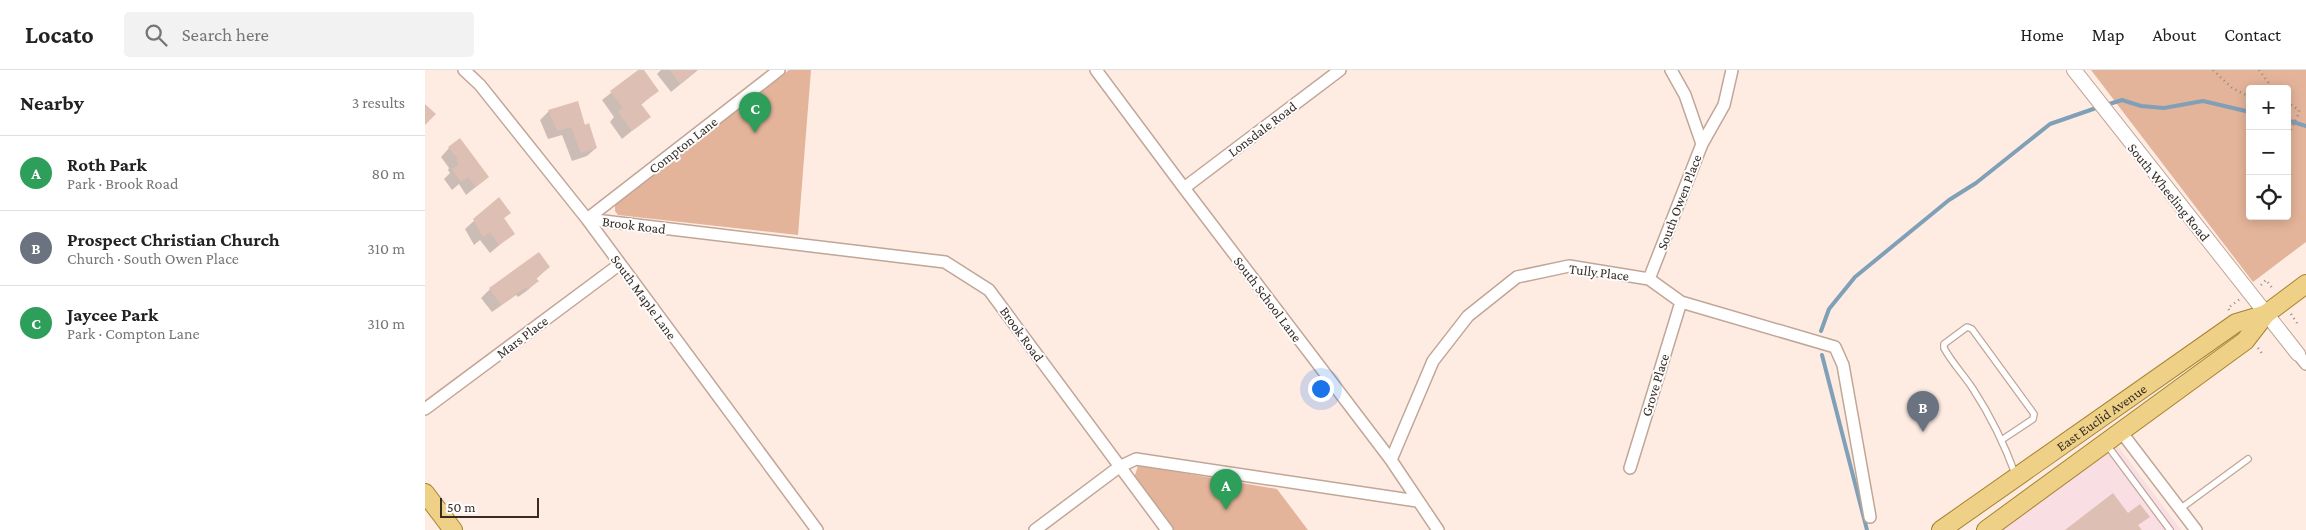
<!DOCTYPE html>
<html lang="en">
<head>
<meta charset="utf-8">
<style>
  :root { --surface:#fff; --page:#f2f2f2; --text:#222; --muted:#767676; --line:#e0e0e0; --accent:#2563eb }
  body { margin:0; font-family:"Crimson Pro",serif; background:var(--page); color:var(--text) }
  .controls { position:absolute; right:15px; top:15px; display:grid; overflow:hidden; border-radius:5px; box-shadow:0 2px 12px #0003 }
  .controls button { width:45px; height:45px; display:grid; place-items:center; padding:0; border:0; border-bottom:1px solid var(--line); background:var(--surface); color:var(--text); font:25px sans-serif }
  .scale { position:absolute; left:15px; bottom:12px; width:99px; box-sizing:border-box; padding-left:5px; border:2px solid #362b25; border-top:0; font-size:14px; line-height:18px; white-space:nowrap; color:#362b25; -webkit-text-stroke:4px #fdfdfd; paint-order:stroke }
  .you { position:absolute; left:895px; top:318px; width:18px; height:18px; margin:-12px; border:4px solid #fff; border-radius:50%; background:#1a73e8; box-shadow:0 0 0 8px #1a73e833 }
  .badge { display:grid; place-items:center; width:32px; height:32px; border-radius:50%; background:var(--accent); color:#fff; font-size:16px; font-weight:700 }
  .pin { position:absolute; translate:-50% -41px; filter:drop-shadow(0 1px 2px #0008) }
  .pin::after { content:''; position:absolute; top:26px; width:18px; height:15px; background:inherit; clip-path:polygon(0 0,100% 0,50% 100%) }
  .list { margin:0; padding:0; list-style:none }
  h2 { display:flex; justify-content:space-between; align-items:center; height:65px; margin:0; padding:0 20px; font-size:21px }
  h2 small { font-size:16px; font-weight:400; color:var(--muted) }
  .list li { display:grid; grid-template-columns:32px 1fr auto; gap:15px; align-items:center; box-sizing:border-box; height:75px; padding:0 20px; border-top:1px solid var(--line) }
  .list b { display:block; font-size:19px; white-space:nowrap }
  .list p { margin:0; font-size:16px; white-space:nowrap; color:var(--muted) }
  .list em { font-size:16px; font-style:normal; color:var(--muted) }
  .icon { flex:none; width:28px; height:28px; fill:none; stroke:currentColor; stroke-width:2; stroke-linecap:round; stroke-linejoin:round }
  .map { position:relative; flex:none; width:1881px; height:460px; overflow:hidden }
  header { display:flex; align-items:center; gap:30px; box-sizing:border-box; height:70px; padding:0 25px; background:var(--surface); border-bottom:1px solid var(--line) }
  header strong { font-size:24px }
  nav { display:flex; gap:28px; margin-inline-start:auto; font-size:18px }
  .search { width:350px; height:45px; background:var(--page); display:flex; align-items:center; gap:12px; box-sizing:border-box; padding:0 18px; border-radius:5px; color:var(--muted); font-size:19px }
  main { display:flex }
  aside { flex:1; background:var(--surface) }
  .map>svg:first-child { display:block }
  .commercial { fill:#f9dee4 }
  .green { fill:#e4b49a; fill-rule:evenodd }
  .shadow { fill:#0003 }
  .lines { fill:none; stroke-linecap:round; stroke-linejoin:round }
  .stream { stroke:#80a0b7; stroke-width:4 }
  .building { fill:#debfb4 }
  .service-casing { stroke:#c1a697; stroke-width:8 }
  .minor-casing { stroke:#c1a697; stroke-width:14 }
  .tertiary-casing { stroke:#c1a697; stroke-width:16 }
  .primary-casing { stroke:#a68330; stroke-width:20 }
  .path { stroke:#95867f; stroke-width:2.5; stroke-dasharray:1 4; stroke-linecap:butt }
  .service { stroke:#fff; stroke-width:5.5 }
  .minor { stroke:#fff; stroke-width:11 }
  .tertiary { stroke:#fff; stroke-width:14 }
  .primary { stroke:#eed186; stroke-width:18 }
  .labels { text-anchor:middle; stroke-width:4; stroke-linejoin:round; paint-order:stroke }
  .street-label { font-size:14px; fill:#362b25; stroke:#fdfdfd }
</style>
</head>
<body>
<header>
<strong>Locato</strong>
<div class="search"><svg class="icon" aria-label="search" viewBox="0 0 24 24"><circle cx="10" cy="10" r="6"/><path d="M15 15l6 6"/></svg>Search here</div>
<nav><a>Home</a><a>Map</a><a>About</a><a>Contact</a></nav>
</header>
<main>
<aside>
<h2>Nearby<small>3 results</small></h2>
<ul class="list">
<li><span class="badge" style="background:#2e9e5b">A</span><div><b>Roth Park</b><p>Park · Brook Road</p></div><em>80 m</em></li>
<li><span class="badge" style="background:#6b7280">B</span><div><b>Prospect Christian Church</b><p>Church · South Owen Place</p></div><em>310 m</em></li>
<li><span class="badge" style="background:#2e9e5b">C</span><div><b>Jaycee Park</b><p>Park · Compton Lane</p></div><em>310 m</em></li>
</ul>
</aside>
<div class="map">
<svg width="1881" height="460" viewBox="0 0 1881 460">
  <rect width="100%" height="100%" fill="#feece3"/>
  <path class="commercial" d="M1693 376 1756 460H1573Z"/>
  <path class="green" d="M364 0H386L373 165 193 145 190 141V132L195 127Z
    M1666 0H1881V172L1828 212ZM1825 19H1862V146H1825Z
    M713 396H718L852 419 883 460H748L710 410V405Z"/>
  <path class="shadow" d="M215 0 232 21 216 35 224 47 197 69 185 52 189 47 177 30Z
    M236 0H273L246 22 232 4Z
    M124 41 160 56 171 78 162 86 147 91 137 65 123 69 115 50Z
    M24 78 63 107 41 125 34 114 27 120 19 109 25 103 23 100 24 98 16 87Z
    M73 129 84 143 78 149 89 163 65 183 55 170 49 175 40 159Z
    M124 197 111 209 112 211 103 220 93 227 91 225 67 242 56 228 65 219Z"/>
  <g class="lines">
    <path class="stream" d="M1681 35 1697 30 1716 36 1739 38 1778 31 1825 42
      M1862 50 1881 56
      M1396 261 1404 239 1430 207 1524 130 1551 113 1625 54 1674 37
      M1397 285 1442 460"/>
  </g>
  <path class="building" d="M213 0H219L234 21 216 34 226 47 207 61 193 42 198 38 185 21Z
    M245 0H271L255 14Z
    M153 31 160 55 164 53 172 78 156 83 146 57 132 61 123 40Z
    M0 34 11 44 0 55Z
    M35 68 64 107 51 117 43 107 36 112 27 99 34 94 31 90 33 89 23 77Z
    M74 127 86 143 79 148 90 164 74 175 65 162 58 167 48 149Z
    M114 182 125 197 111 208 114 211 102 220 101 217 76 235 64 218Z
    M1688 423 1703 443 1715 434 1725 447 1713 455 1717 460H1640Z"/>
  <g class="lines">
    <defs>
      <path id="service" d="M1578 369 1608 349 1609 344 1547 259 1542 257 1519 274V278C1527 293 1539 305 1548 319 1567 348 1579 373 1591 406
        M1682 375 1745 460
        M1755 439 1823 389"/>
      <path id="minor" d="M39 0 55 15 162 149 392 460
        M671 0 759 118 966 390 1013 460
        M1246 0 1260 25 1277 74
        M759 118 915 0
        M162 149 520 192 564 220 742 460
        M162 149 354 0
        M1224 209 1277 74 1299 35 1307 0
        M1873 284 1881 294
        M0 339 195 194
        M1697 363 1771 460
        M966 390 1008 291 1043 246 1092 207 1144 196 1224 209 1256 232 1410 277 1418 295 1445 447
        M1205 398 1256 232
        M610 460 694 397 711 389 992 431"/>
      <path id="tertiary" d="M1649 0 1873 284"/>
      <g id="primary">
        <path d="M0 423 28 460"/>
        <path id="s1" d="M1516 460 1811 253 1841 244"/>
        <path d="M1561 460 1820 271 1841 244 1881 214"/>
      </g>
    </defs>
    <use href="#service" class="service-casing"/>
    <use href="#minor" class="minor-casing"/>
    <use href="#tertiary" class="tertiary-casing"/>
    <use href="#primary" class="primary-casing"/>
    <path class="path" d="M1788 0 1807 18 1825 27
      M1834 0 1848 19
      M1862 32 1874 40V43L1862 67
      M1836 215 1841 210 1848 219
      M1804 240 1803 238 1815 229
      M1866 244 1874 256
      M1833 278 1838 285"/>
    <use href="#service" class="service"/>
    <use href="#minor" class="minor"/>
    <use href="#tertiary" class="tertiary"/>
    <use href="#primary" class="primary"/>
  </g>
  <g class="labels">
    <g class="street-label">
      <text transform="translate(837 59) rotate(-37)" y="5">Lonsdale Road</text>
      <text transform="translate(258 75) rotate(-38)" y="5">Compton Lane</text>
      <text transform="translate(1744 122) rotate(51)" y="5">South Wheeling Road</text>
      <text transform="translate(1254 132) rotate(-69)" y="5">South Owen Place</text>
      <text transform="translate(209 155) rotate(7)" y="5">Brook Road</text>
      <text transform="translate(1174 202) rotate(7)" y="5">Tully Place</text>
      <text transform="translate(219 227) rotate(54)" y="5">South Maple Lane</text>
      <text transform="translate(843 229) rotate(53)" y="5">South School Lane</text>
      <text transform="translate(597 264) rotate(54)" y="5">Brook Road</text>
      <text transform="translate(97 267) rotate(-37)" y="5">Mars Place</text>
      <text transform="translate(1230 315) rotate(-73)" y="5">Grove Place</text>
      <text dy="5" stroke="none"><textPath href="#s1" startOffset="196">East Euclid Avenue</textPath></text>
    </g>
  </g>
</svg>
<div class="controls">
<button>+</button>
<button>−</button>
<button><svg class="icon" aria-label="locate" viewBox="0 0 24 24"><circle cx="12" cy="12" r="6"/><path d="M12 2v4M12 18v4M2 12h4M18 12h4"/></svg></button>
</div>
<div class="scale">50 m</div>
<div class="you"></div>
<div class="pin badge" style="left:801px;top:440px;background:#2e9e5b">A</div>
<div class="pin badge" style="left:1498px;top:362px;background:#6b7280">B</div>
<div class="pin badge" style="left:330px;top:63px;background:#2e9e5b">C</div>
</div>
</main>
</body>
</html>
